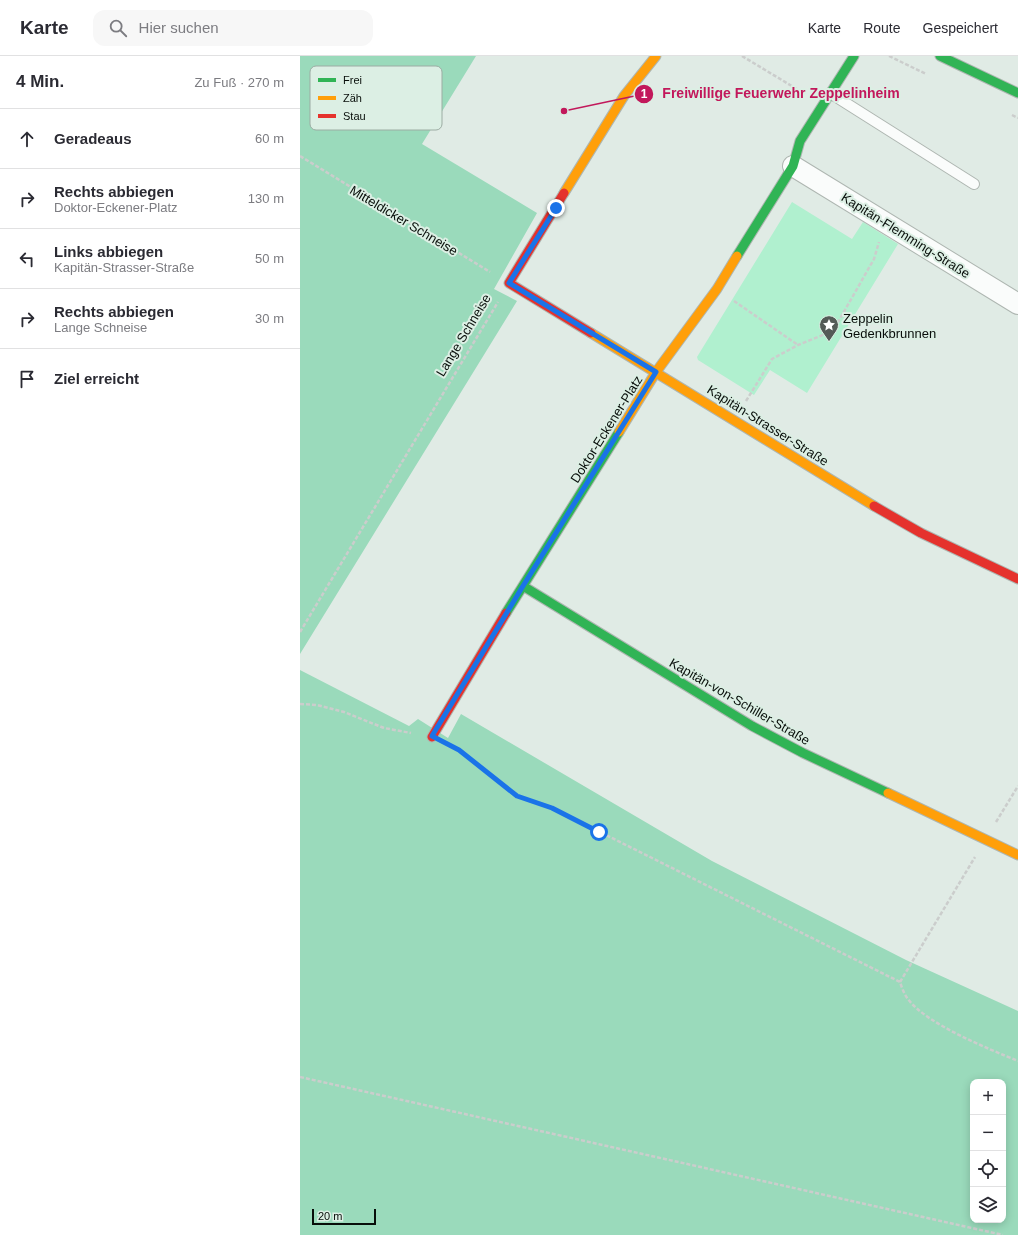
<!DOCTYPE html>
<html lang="de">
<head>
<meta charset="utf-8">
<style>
  :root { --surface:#fff; --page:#f7f7f7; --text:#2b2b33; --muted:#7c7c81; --line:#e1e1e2 }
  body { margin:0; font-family:Helvetica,sans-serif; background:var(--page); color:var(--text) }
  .controls { position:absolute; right:12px; bottom:12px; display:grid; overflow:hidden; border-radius:8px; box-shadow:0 2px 10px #0003 }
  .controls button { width:36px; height:36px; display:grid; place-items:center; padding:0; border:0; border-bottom:1px solid var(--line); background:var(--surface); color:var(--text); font:20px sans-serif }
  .scale { position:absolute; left:12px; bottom:10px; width:64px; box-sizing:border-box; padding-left:4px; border:2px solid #080e0a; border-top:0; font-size:11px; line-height:14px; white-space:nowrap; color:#080e0a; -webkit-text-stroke:3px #dcefe4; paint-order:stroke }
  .stop { position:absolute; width:12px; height:12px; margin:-9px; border:3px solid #1a73e8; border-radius:50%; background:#fff }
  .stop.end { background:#1a73e8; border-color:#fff; box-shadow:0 1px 4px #0008 }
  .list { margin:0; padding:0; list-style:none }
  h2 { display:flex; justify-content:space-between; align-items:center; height:52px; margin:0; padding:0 16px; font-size:17px }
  h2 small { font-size:13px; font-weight:400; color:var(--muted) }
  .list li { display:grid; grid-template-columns:26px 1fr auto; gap:12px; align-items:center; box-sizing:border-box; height:60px; padding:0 16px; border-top:1px solid var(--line) }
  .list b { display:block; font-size:15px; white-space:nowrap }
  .list p { margin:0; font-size:13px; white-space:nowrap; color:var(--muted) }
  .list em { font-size:13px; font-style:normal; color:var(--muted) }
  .icon { flex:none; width:22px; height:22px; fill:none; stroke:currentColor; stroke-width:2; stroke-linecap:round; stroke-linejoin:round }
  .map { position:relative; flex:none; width:718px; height:1179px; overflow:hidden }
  header { display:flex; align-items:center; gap:24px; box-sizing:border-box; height:56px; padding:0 20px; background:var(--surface); border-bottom:1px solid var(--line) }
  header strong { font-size:19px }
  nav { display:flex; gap:22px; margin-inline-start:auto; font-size:14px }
  .search { width:280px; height:36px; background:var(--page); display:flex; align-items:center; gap:10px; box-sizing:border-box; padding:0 14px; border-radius:12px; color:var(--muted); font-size:15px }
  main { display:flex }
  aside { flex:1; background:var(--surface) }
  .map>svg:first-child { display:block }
  .green { fill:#b0f0cf }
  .forest { fill:#9adabb; fill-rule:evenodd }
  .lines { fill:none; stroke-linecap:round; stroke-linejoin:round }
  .lane-casing { stroke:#aeb6b1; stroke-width:12 }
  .street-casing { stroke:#aeb6b1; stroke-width:22 }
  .fast-casing { stroke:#aeb6b1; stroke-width:11 }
  .slow-casing { stroke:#aeb6b1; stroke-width:11 }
  .jam-casing { stroke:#aeb6b1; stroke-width:11 }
  .path { stroke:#cbcdcc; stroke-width:2.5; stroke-dasharray:4 2; stroke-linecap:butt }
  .lane { stroke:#fafcfb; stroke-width:10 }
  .street { stroke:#fafcfb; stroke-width:20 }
  .fast { stroke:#30b455; stroke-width:9 }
  .slow { stroke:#ff9f0a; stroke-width:9 }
  .jam { stroke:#e5322d; stroke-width:9 }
  .route { stroke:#1a73e8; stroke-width:5 }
  .labels { text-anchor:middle; stroke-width:4; stroke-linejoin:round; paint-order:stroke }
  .street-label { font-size:13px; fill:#080e0a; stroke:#dcefe4 }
  .poi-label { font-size:13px; fill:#080e0a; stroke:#dcefe4; text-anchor:start }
  .key { fill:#dcefe4; stroke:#9caca3; stroke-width:1 }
  .key-label { font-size:11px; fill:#080e0a }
  .leader { fill:none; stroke:#c2185b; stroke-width:1.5 }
  .callout-dot { fill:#c2185b; stroke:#dcefe4; stroke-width:1.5 }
  .mark-label { font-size:12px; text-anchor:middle; font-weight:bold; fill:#fff }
  .callout-label { font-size:14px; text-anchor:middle; font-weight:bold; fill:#c2185b; stroke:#dcefe4; stroke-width:4; stroke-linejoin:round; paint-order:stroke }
</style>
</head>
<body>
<header>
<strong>Karte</strong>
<div class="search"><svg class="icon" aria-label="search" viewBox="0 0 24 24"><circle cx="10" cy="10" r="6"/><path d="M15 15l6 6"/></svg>Hier suchen</div>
<nav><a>Karte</a><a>Route</a><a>Gespeichert</a></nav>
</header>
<main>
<aside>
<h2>4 Min.<small>Zu Fuß · 270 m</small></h2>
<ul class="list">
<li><svg class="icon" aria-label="ahead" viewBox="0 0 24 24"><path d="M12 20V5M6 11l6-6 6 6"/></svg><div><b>Geradeaus</b></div><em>60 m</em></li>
<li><svg class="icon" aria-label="right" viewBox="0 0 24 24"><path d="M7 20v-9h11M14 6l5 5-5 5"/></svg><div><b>Rechts abbiegen</b><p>Doktor-Eckener-Platz</p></div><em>130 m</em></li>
<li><svg class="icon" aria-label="left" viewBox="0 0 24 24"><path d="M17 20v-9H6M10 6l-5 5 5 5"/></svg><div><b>Links abbiegen</b><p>Kapitän-Strasser-Straße</p></div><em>50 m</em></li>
<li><svg class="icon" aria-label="right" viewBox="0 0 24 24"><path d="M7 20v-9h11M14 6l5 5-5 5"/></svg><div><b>Rechts abbiegen</b><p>Lange Schneise</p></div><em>30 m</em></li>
<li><svg class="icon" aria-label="arrive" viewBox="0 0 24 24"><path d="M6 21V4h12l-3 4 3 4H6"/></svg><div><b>Ziel erreicht</b></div></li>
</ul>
</aside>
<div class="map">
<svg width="718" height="1179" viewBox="0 0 718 1179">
  <rect width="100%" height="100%" fill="#e0ebe5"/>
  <path class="green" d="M492 146 552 183 563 166 598 188 507 337 470 314 454 339 398 304 397 301Z"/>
  <path class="forest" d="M0 0H176L122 88 237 157 194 233 217 245 0 598Z
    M0 614 109 670 118 663 148 682 161 658 412 805 606 904 718 955V1179H0ZM673 1026H703V1164H673Z"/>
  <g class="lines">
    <defs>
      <path id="lane" d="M530 37 674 128"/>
      <path id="street" d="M493 110 718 248"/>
      <path id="fast" d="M640 0 718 37
        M437 200 493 110 500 85 554 0
        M223 530 452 670 503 697 588 737
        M206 557 319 376"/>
      <path id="slow" d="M264 137 324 40 356 0
        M291 277 574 450
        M319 376 356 316 417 233 437 200
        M588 737 718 799"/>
      <path id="jam" d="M264 137 209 227 291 277
        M574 450 621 477 718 523
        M132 681 206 557"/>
    </defs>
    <use href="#lane" class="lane-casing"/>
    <use href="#street" class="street-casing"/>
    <use href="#fast" class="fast-casing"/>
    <use href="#slow" class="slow-casing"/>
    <use href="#jam" class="jam-casing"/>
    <path class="path" d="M442 0 505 38
      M589 0 626 18
      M712 59 718 62
      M0 100 190 216
      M434 245 498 289
      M446 345 472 303 498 289 533 275 574 203 579 186
      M0 576 198 246
      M0 648 17 649 44 656 84 672 111 677
      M152 690 159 694 217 740 252 752 600 926C602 932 604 938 608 943 626 968 689 993 718 1005
      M696 766 718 730
      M600 926 675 801
      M0 1021 703 1179"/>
    <use href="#lane" class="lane"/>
    <use href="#street" class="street"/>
    <use href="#fast" class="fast"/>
    <use href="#slow" class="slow"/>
    <use href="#jam" class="jam"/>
  </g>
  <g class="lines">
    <path class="route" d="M256 152 209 227 356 316 223 530 132 680 159 694 217 740 252 752 299 776"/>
  </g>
  <defs>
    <symbol id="sight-pin" viewBox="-11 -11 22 30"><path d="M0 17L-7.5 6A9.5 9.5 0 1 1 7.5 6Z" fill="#545b57" stroke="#dcefe4"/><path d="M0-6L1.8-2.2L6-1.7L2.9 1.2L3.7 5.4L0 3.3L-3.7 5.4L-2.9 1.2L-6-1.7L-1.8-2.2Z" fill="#fff"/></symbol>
  </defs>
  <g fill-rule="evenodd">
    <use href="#sight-pin" x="518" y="258" width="22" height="30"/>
  </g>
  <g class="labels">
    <g class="street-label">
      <text transform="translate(104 164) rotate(31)" y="5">Mitteldicker Schneise</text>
      <text transform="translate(606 179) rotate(32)" y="5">Kapitän-Flemming-Straße</text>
      <text transform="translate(163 279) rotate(-59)" y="5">Lange Schneise</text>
      <text transform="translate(468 369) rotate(32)" y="5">Kapitän-Strasser-Straße</text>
      <text transform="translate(306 373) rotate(-58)" y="5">Doktor-Eckener-Platz</text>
      <text transform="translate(440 645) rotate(30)" y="5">Kapitän-von-Schiller-Straße</text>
    </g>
    <g class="poi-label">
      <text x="543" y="267">Zeppelin<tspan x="543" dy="15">Gedenkbrunnen</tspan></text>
    </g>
  </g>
  <rect x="10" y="10" width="132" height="64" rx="6" class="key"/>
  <rect x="18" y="22" width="18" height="4" fill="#30b455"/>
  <rect x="18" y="40" width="18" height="4" fill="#ff9f0a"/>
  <rect x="18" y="58" width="18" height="4" fill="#e5322d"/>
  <g class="key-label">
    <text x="43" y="28">Frei</text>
    <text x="43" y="46">Zäh</text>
    <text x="43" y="64">Stau</text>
  </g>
  <path class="leader" d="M264 55L344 38"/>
  <g class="callout-dot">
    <circle cx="264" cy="55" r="4"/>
    <circle cx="344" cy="38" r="10"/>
  </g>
  <g class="mark-label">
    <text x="344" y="42">1</text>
  </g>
  <g class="callout-label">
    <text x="481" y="42">Freiwillige Feuerwehr Zeppelinheim</text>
  </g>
</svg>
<div class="controls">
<button>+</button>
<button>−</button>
<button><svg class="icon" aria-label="locate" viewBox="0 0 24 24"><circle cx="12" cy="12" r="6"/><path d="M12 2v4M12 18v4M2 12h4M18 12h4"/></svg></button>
<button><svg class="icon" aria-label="layers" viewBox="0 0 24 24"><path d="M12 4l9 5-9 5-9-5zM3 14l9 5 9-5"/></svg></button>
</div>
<div class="scale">20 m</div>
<div class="stop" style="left:299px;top:776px"></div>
<div class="stop end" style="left:256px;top:152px"></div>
</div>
</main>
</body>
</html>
